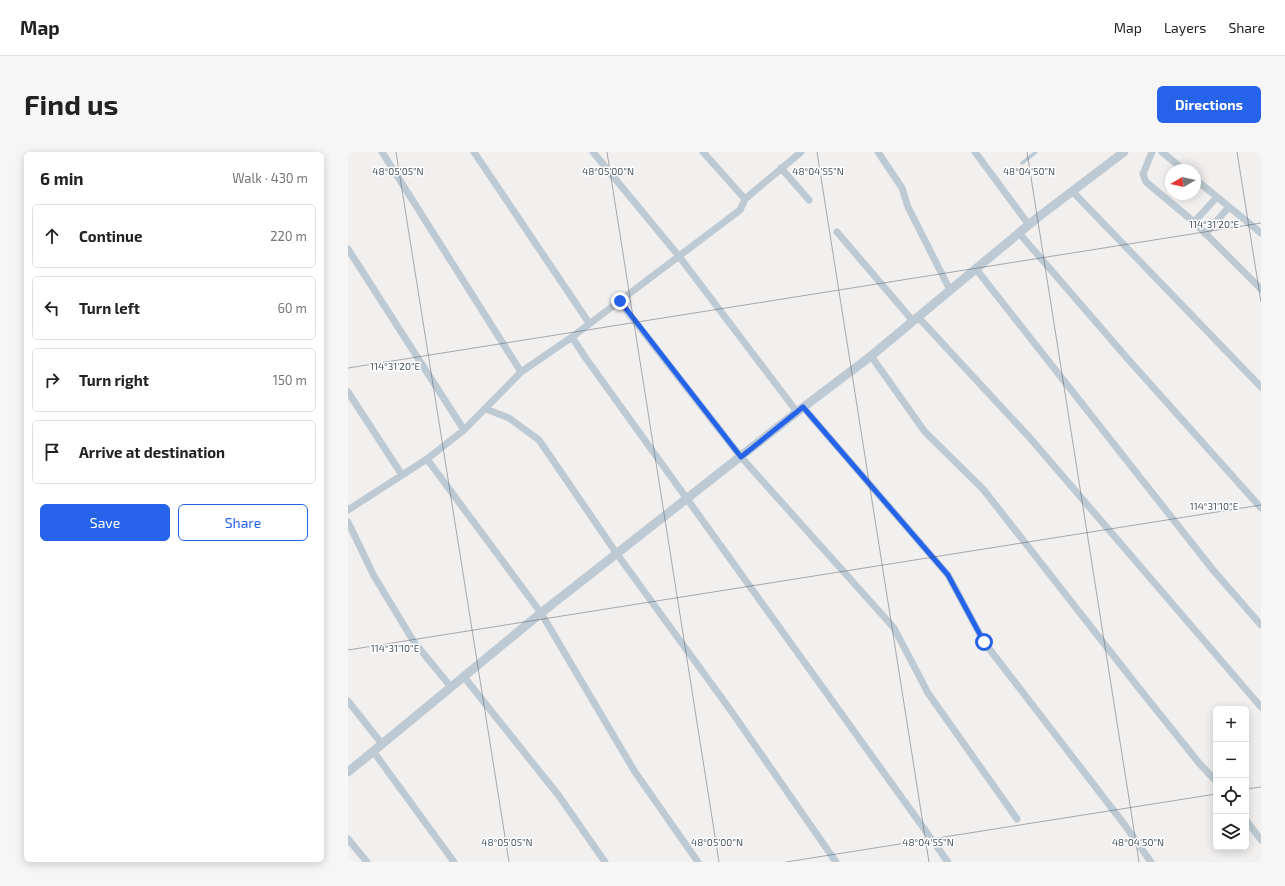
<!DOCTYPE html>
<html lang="en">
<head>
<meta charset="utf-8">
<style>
  :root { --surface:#fff; --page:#f6f6f6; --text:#222; --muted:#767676; --line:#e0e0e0; --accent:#2563eb }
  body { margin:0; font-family:"Exo 2",sans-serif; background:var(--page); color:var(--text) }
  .controls { position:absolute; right:12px; bottom:12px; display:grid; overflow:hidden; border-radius:6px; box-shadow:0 2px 10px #0003 }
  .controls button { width:36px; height:36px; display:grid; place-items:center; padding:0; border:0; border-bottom:1px solid var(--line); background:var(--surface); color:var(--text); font:20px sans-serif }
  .compass { position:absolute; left:817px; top:12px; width:36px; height:36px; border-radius:50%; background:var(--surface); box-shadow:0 2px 10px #0003; rotate:261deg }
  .stop { position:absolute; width:12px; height:12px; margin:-9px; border:3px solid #2563eb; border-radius:50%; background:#fff }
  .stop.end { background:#2563eb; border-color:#fff; box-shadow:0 1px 4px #0008 }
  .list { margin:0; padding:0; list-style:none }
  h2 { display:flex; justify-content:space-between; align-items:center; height:52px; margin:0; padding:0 16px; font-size:17px }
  h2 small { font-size:13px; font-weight:400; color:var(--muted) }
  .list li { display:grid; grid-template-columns:26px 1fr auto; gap:12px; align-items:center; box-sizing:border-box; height:64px; margin:0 8px 8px; padding:0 8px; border:1px solid var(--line); border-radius:6px }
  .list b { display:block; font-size:15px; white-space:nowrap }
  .list em { font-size:13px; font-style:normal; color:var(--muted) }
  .actions { display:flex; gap:8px; padding:12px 16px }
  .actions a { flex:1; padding:9px 0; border:1px solid var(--accent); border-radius:6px; text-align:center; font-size:14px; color:var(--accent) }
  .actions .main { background:var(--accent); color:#fff }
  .icon { flex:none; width:22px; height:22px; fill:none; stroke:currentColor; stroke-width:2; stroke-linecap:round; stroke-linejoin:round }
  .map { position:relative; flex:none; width:913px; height:710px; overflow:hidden; border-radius:6px }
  header { display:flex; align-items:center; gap:24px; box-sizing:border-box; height:56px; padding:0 20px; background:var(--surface); border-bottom:1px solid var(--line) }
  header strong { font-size:19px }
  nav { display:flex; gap:22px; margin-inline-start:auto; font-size:14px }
  .intro { display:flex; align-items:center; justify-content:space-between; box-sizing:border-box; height:96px; padding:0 24px }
  h1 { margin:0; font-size:28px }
  .button { padding:10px 18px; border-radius:6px; background:var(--accent); color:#fff; font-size:14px; font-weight:700 }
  main { display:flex; gap:24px; padding:0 24px }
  aside { flex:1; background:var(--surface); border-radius:6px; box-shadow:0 2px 10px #0003 }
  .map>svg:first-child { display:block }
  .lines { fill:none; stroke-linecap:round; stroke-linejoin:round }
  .service { stroke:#becad3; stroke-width:3.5 }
  .minor { stroke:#becad3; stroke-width:7 }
  .tertiary { stroke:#becad3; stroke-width:9 }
  .route { stroke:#2563eb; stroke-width:5 }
  .ticks { fill:none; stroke:#45535f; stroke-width:1; stroke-opacity:0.45 }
  .ticks-label { font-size:10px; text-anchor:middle; fill:#45535f; stroke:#fff; stroke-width:3; stroke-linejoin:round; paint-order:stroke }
</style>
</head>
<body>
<header>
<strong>Map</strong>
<nav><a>Map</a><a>Layers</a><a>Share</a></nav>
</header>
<div class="intro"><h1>Find us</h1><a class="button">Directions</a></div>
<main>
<aside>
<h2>6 min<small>Walk · 430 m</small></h2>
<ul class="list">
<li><svg class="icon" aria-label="ahead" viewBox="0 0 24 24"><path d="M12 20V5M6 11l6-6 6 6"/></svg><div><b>Continue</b></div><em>220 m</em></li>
<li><svg class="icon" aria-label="left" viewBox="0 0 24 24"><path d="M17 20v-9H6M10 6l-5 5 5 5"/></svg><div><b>Turn left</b></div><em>60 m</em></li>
<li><svg class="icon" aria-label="right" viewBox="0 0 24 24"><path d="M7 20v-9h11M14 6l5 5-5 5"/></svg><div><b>Turn right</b></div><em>150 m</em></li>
<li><svg class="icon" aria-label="arrive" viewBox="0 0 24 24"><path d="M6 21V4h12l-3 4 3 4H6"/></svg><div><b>Arrive at destination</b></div></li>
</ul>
<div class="actions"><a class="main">Save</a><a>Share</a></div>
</aside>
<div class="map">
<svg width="913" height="710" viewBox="0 0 913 710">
  <rect width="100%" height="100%" fill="#f2efef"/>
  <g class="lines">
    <path class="service" d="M674 11 688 0"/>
    <path class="minor" d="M34 0 173 220
      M126 0 241 171
      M245 0 330 103 449 260
      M355 0 397 47
      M530 0 554 36 560 55 602 138
      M627 0 681 73
      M804 0 795 22 798 30 846 70 913 137
      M814 0 836 18
      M433 16 461 48
      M847 27 913 81
      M724 39 913 235
      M846 70 869 45
      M489 80 565 169
      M671 81 779 206 913 356
      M857 82 881 55
      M0 97 116 278
      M628 117 865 418 913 473
      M271 149 393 305 546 476 580 541 669 667
      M570 165 682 286 913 555
      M224 185 237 205 600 710
      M523 204 577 280 635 337 790 535 851 611 868 629
      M0 240 54 323
      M455 255 600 423 636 490 776 672 803 710
      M138 257 161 266 191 288 269 402 381 556 488 710
      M79 307 193 461 287 620 350 710
      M0 358 79 307 116 278 173 220 224 185 392 58 397 47 453 0
      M0 370 26 424 66 490 103 535
      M116 525 211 644 257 710
      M0 549 34 592
      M25 599 106 710
      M898 668 913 688
      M0 687 19 710"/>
    <path class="tertiary" d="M0 620 193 461 449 260 523 204 689 66 776 0"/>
  </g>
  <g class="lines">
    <path class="route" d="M272 149 393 305 455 255 600 423 636 490"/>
  </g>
  <path class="ticks" d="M48 0 161 710M259 0 371 710M469 0 581 710M679 0 791 710M889 0 913 150M0 216 913 71M0 498 913 353M898 637 913 635M438 710 868 642"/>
  <g class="ticks-label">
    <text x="50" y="23">48°05'05"N</text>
    <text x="260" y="23">48°05'00"N</text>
    <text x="470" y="23">48°04'55"N</text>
    <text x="681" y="23">48°04'50"N</text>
    <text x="866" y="76">114°31'20"E</text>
    <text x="47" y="218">114°31'20"E</text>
    <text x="866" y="358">114°31'10"E</text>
    <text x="47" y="500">114°31'10"E</text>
    <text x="159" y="694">48°05'05"N</text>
    <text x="369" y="694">48°05'00"N</text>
    <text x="580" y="694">48°04'55"N</text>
    <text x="790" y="694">48°04'50"N</text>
  </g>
</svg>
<div class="controls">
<button>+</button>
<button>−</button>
<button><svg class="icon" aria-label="locate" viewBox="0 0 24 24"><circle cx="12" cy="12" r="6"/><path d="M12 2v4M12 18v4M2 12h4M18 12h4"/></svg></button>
<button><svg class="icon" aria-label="layers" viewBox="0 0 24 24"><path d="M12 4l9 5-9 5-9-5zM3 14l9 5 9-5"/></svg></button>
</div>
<svg class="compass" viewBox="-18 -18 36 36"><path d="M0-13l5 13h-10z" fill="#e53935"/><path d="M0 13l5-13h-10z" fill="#767676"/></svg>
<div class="stop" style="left:636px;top:490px"></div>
<div class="stop end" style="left:272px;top:149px"></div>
</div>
</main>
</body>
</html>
